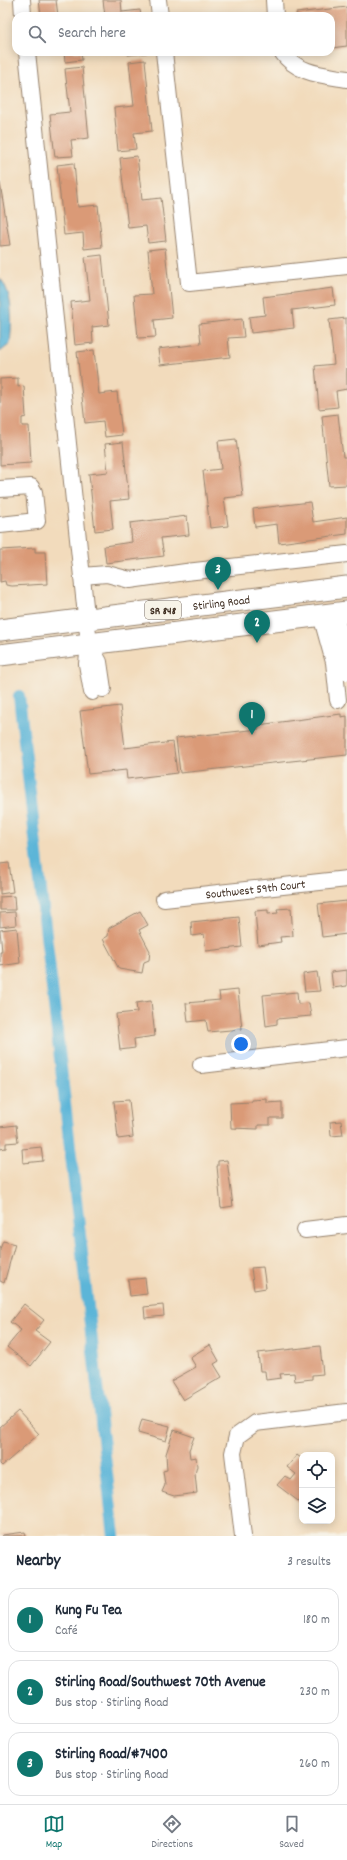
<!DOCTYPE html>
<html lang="en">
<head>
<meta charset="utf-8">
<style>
  :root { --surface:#fff; --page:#f2f2f3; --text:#1f2937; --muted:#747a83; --line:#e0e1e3; --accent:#0f766e }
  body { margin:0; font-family:Dekko,sans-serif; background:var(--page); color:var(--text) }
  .controls { position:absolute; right:12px; bottom:12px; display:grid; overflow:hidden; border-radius:8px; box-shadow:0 2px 10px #0003 }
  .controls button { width:36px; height:36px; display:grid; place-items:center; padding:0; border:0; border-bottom:1px solid var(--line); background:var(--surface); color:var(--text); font:20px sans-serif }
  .you { position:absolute; left:241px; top:1044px; width:14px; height:14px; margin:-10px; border:3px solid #fff; border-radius:50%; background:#1a73e8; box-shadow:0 0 0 6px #1a73e833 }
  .badge { display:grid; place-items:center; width:26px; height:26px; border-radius:50%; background:var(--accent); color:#fff; font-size:13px; font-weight:700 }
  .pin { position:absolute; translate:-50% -33px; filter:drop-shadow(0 1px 2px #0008) }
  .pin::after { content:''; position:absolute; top:21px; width:14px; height:12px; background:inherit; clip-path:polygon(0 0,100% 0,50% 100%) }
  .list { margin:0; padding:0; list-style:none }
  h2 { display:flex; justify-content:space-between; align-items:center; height:52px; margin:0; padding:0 16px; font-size:17px }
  h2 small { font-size:13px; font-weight:400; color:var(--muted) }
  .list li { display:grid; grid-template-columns:26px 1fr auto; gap:12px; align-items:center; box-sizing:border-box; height:64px; margin:0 8px 8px; padding:0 8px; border:1px solid var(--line); border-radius:12px }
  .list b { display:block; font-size:15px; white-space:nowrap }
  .list p { margin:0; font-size:13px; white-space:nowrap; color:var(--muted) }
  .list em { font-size:13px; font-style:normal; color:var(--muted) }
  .icon { flex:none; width:22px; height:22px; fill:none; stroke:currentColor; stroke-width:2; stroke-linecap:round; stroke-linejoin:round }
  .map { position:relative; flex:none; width:347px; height:1536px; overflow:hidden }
  .search { position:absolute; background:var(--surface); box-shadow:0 2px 10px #0003; left:12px; right:12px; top:12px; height:44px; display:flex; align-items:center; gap:10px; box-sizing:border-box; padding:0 14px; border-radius:12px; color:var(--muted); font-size:15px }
  .sheet { height:268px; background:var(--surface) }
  nav { display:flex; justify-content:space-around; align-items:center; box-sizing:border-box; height:56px; border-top:1px solid var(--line); background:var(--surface); font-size:11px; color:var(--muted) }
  nav a { display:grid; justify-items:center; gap:2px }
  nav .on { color:var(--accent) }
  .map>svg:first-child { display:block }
  .water { fill:#5bb5d8; stroke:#4b707b }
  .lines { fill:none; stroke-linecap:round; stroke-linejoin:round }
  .canal { stroke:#5bb5d8; stroke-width:12 }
  .building { fill:#da9a77 }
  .minor-casing { stroke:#96826d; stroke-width:18 }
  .major-casing { stroke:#96826d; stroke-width:23 }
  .minor { stroke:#fff; stroke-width:16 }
  .major { stroke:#fff; stroke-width:21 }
  .labels { text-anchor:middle; stroke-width:3; stroke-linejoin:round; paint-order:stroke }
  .shield { fill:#f7f3e8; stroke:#73665b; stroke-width:1 }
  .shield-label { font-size:11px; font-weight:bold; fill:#3b2a1e }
  .street-label { font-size:12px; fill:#3b2a1e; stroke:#f7f3e8 }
</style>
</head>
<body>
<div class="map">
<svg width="347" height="1536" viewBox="0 0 347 1536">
  <rect width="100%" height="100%" fill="#f7f3e8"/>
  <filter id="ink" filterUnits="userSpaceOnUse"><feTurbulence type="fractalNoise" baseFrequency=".025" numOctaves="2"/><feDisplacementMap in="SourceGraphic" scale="8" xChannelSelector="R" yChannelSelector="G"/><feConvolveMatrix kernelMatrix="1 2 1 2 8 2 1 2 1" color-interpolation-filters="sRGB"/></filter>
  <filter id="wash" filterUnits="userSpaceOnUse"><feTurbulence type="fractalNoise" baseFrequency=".012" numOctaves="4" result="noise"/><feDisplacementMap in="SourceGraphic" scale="16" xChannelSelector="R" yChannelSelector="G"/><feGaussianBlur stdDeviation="0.9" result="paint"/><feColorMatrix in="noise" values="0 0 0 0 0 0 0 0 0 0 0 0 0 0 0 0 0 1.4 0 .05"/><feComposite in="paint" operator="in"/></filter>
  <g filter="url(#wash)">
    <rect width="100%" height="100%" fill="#f2dbbc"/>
    <path class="water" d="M0 278C14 295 12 323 10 344L0 352Z"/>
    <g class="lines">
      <path class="canal" d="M19 696 114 1536"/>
    </g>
    <g id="blocks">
      <path class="building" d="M39 0H56L58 16H41Z
        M103 0H121L122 12 140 10 141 16H105Z
        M347 7V46L331 48V16H297L296 13Z
        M64 52H81L82 60 65 62Z
        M127 52H147V53L128 55Z
        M145 60 152 131 134 133 136 149 118 151 114 108 134 106 129 62Z
        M82 67 89 138 71 140 73 156 55 157 50 114 70 112 65 69Z
        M137 156 142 200 161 198 166 241 148 243 146 226 128 228 120 158Z
        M74 163 78 207 98 205 102 247 84 249 83 233 64 235 57 165Z
        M0 183 10 245 0 246Z
        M165 248 172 318 154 320 156 337 138 338 134 295 152 294 148 250Z
        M102 255 109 325 92 327 93 343 75 345 71 302 90 300 85 257Z
        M333 288 335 305 292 310 294 328 251 333 249 317 265 315 263 297Z
        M346 318 347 389 336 391 338 407 319 409 315 366 334 364 329 320Z
        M242 319 244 337 228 338 230 357 160 365 158 349 201 344 199 324Z
        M94 350 99 394 117 392 122 435 105 437 103 421 85 423 77 352Z
        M18 378V387L24 386 26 417 22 418V426H29L31 463 0 465V379Z
        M338 414 343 457H347V485L329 486 322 416Z
        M236 439 243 496 224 498 228 526 210 528 203 471 221 469 218 441Z
        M123 442 129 499 110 501 113 529 95 531 89 474 108 472 105 444Z
        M310 502 313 522 347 517V534L279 543 277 524 255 527 253 509Z
        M187 516 189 535 161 538 164 556 106 563 104 546 132 542 130 523Z
        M35 548V552H45L47 584 12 586 6 585 5 581 0 582V550Z
        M120 706 125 748 173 742 177 773 127 779 126 770 88 774 80 711Z
        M341 714V717L347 716V755L180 773 176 738 259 729 258 725Z
        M9 863 13 892 0 894V864Z
        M14 896 15 910H0V897Z
        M347 901V934L322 937 318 904Z
        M291 908 293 936 280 937 281 942 258 945 255 911 268 910V914L278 913 277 909Z
        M140 911 148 925 139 930 150 951 149 960 144 962 142 973 119 969 103 939 108 936 109 928Z
        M15 912 16 925 0 927V913Z
        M239 917 242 947 206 951 204 934 192 936 191 922Z
        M17 928 20 963 0 966V952H2L0 930Z
        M347 970V986L333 988 331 972Z
        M317 972 320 991 305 992 303 974Z
        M238 990 242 1029 208 1032 206 1020 188 1022 186 1003 220 1000 219 992Z
        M297 992 298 1004 309 1003 311 1016 277 1019V1024L266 1026 263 995Z
        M151 1001 155 1036 134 1039 135 1048 120 1050 116 1014 137 1012 136 1003Z
        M267 1099V1103L282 1102V1118H270V1125H258V1129L231 1128 230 1103 252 1102V1100Z
        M129 1100 133 1137 118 1139 114 1101Z
        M341 1121 343 1135 331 1136 330 1122Z
        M16 1125 18 1142 6 1143V1148L0 1149V1127Z
        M41 1147 43 1161 23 1163 22 1149Z
        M227 1160 233 1206 221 1208 217 1166H218V1161Z
        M3 1241 15 1244 4 1283 0 1281V1249Z
        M263 1267 266 1288 254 1290 251 1268Z
        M145 1278 147 1294 130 1296 128 1280Z
        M24 1304 44 1320 35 1331 50 1342 31 1366 7 1347 21 1330 10 1322Z
        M163 1305 164 1316 145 1318 144 1307Z
        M210 1345 219 1361 214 1364 222 1377 183 1400 171 1381 196 1367 190 1357Z
        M320 1346 323 1374 312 1375V1379L295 1381 294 1373 280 1374 281 1378 266 1380 265 1371H260L258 1353Z
        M18 1411 39 1434 2 1466 0 1464V1427Z
        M142 1419 170 1426 166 1441 138 1433Z
        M174 1430 194 1437 189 1450 190 1458 196 1457 197 1466 195 1474 197 1493 174 1496 162 1492 165 1485 163 1471 167 1470 166 1454Z
        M297 1455 302 1459V1504L277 1485 285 1476 291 1480 296 1474 287 1467Z
        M25 1532 26 1536H2V1535Z"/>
    </g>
  </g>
  <g filter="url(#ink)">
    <use href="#blocks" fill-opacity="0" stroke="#96826d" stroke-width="1"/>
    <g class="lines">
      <defs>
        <g id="minor">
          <path d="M22 0 23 16"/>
          <path d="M158 0 160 16"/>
          <path d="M274 0 275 16"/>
          <path d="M27 52 89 644 87 664 92 692"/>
          <path d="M164 52 189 283 347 266"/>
          <path d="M282 52C297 74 323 75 347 79"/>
          <path d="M0 489 31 487 34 492 37 521 0 525"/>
          <path d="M82 576 107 574 130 580 186 572 347 554"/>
          <path d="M333 614 340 632 346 672"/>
          <path d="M321 615 334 662 338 700"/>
          <path d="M89 644 99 662 103 689"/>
          <path id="s1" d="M164 899 347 879"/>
          <path d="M201 1065 347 1048"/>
          <path d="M305 1230 347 1225"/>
          <path d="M243 1536 233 1453 237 1436 255 1423 347 1412"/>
        </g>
        <g id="major">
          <path id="s2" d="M0 630 347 587"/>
          <path d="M0 655 347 612"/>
        </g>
      </defs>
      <use href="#minor" class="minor-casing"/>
      <use href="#major" class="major-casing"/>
      <use href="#minor" class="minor"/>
      <use href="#major" class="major"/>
    </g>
  </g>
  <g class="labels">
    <rect class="shield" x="145" y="601" width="36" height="18" rx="3"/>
    <g class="shield-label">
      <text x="163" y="614">SR 848</text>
    </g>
    <g class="street-label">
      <text dy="4" stroke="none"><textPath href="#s2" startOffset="223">Stirling Road</textPath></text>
      <text dy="4" stroke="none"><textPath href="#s1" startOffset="92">Southwest 59th Court</textPath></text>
    </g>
  </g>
</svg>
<div class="controls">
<button><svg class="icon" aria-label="locate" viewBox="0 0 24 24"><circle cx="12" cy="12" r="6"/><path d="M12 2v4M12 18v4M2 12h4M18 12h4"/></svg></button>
<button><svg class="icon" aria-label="layers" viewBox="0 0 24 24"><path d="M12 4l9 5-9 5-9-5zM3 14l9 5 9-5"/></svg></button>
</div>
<div class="you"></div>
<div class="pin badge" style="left:252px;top:735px">1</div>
<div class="pin badge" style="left:257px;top:643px">2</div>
<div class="pin badge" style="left:218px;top:590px">3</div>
<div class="search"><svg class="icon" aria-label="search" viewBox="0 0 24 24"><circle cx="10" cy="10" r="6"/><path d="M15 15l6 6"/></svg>Search here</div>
</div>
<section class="sheet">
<h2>Nearby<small>3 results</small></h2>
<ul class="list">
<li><span class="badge">1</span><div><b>Kung Fu Tea</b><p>Café</p></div><em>180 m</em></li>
<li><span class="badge">2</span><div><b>Stirling Road/Southwest 70th Avenue</b><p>Bus stop · Stirling Road</p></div><em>230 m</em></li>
<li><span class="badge">3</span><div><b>Stirling Road/#7400</b><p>Bus stop · Stirling Road</p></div><em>260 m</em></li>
</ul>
</section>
<nav>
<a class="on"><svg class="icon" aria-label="map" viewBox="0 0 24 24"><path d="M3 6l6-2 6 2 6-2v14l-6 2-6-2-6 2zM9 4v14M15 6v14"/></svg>Map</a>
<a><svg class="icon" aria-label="directions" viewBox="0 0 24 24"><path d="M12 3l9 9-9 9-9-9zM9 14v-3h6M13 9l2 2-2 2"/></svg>Directions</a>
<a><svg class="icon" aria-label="saved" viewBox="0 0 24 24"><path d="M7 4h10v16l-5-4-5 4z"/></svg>Saved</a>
</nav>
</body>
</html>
